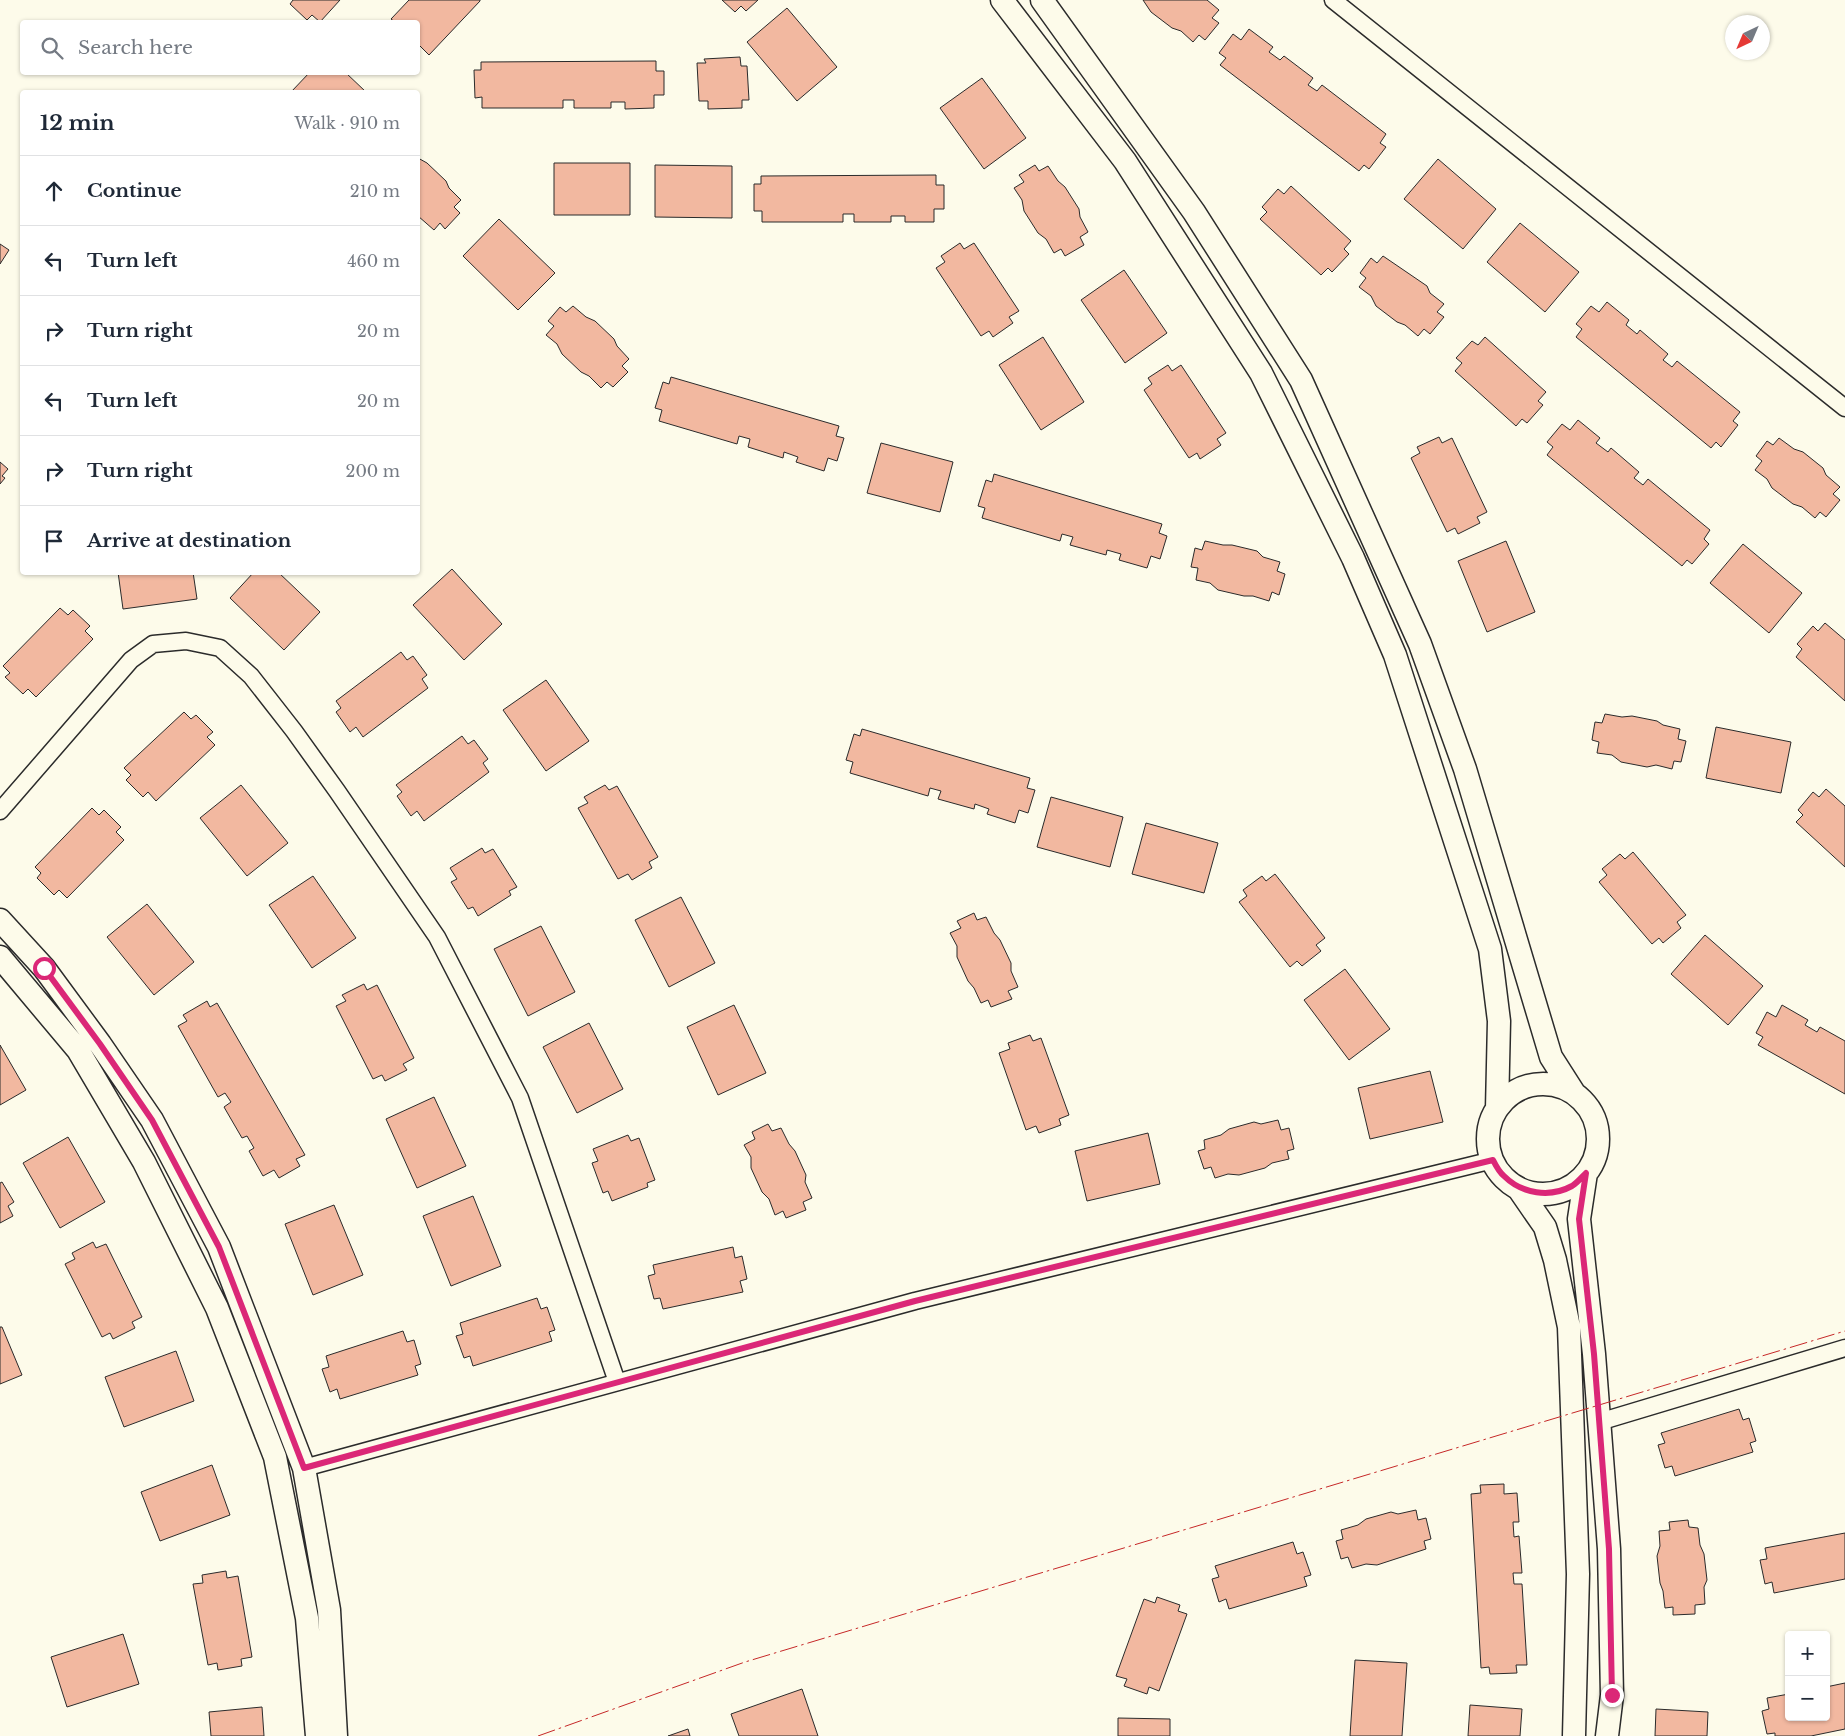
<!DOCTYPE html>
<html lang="en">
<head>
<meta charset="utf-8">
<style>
  :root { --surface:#fff; --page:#f2f2f3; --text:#1f2937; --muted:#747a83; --line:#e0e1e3 }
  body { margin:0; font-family:"Libre Baskerville",serif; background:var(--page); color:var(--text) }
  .controls { position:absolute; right:15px; bottom:15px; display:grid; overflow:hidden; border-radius:5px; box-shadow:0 1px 4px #0004 }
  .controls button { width:45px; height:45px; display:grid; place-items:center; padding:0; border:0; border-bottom:1px solid var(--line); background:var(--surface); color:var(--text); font:25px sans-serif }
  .compass { position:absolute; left:1725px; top:15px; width:45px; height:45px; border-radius:50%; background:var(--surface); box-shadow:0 1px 4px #0004; rotate:224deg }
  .stop { position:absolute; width:15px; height:15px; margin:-11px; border:4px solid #db2777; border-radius:50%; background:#fff }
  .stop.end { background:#db2777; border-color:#fff; box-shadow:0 1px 5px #0008 }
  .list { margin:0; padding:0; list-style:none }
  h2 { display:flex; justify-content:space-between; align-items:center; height:65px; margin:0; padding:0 20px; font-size:21px }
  h2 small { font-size:16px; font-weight:400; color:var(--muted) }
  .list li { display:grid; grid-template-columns:32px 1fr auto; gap:15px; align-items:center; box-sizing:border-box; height:70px; padding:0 20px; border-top:1px solid var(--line) }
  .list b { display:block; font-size:19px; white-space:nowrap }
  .list em { font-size:16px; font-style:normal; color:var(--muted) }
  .icon { flex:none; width:28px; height:28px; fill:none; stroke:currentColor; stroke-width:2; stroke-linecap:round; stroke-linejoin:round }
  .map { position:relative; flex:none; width:1845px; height:1736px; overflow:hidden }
  .search { position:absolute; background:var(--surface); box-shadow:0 1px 4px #0004; left:20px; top:20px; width:400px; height:55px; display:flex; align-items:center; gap:12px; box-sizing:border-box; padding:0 18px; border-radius:5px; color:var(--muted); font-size:19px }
  .panel { position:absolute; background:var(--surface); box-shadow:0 1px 4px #0004; left:20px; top:90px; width:400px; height:485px; border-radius:5px }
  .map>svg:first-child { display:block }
  .building { fill:#f2b8a0; stroke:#2b2b2b }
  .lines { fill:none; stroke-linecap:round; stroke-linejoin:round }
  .street-casing { stroke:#2b2b2b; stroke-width:19 }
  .secondary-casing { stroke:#2b2b2b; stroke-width:25 }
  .street { stroke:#fdfbea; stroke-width:16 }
  .secondary { stroke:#fdfbea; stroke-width:22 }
  .power { stroke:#c62828; stroke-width:1; stroke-dasharray:18 4 2.5 4; stroke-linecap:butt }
  .route { stroke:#db2777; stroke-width:6 }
</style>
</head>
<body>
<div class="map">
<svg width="1845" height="1736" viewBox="0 0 1845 1736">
  <rect width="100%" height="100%" fill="#fdfbea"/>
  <path class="building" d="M293 0H340L320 22 312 15 307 20 290 4Z
    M409 0H480V1L429 55 418 44V22H395L391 19Z
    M722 0H758L746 11 741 6 735 12Z
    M1143 0H1207L1219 10 1212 18 1219 23 1205 40 1199 35 1193 42 1181 31 1172 28 1151 12Z
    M787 8 837 67 797 101 747 42Z
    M1249 29 1273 47 1269 52 1280 60 1284 56 1313 78 1308 85 1317 91 1322 85 1386 134 1380 143 1386 147 1369 169 1364 165 1359 171 1220 65 1226 58 1219 53 1233 34 1241 40Z
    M740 57 741 66H747L749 100H742V108L708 109V101H699L697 63H706L704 59Z
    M656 61V71H664V95H654V108L625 109V102H611V108H574V100H563V108H482V97L475 98 474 70H481V62Z
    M310 72H345L366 92H291Z
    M982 78 1026 138 984 169 940 108Z
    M418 158 427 163 446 181 449 188 461 200 454 207 460 213 445 229 440 223 434 230 418 216Z
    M1438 159 1496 209 1463 249 1404 199Z
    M554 163H630V215H554Z
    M655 165 732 166V218L655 217Z
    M1035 165 1039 171 1048 166 1058 181 1065 187 1079 209 1080 217 1088 232 1080 237 1084 245 1065 256 1061 249 1054 253 1046 239 1038 233 1024 211 1022 200 1014 188 1024 182 1019 175Z
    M936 175V185H944V209H934V222H905V216H891V222H854V214H843V222H762V211H754V184H761V176Z
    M1291 186 1351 241 1344 249 1349 254 1332 272 1328 268 1321 275 1260 219 1267 212 1262 207 1278 189 1284 194Z
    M499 219 555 273 518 310 463 256Z
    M1520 223 1579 272 1545 312 1487 262Z
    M960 243 964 249 974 243 1019 311 1009 317 1013 323 993 337 989 331 981 336 936 268 945 262 941 256Z
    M0 244 9 250 0 264Z
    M1383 256 1427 286 1430 293 1444 304 1437 312 1444 317 1430 334 1424 329 1418 336 1405 325 1397 322 1376 306 1371 296 1359 287 1366 278 1360 273 1371 258 1377 263Z
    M1124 270 1167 333 1125 363 1081 300Z
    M1607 302 1629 320 1626 325 1637 334 1640 330 1668 354 1663 360 1672 367 1677 361 1740 412 1733 421 1738 425 1721 447 1716 442 1711 448 1576 337 1582 329 1576 324 1591 306 1599 312Z
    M573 306 586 317 595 321 614 339 617 346 629 359 622 366 628 372 613 387 607 382 601 388 589 376 581 372 562 354 557 344 546 335 554 326 548 321 560 307 566 312Z
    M1043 337 1084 402 1041 430 999 365Z
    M1485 337 1546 392 1538 401 1543 405 1527 423 1522 419 1516 426 1455 371 1462 363 1456 358 1472 341 1478 345Z
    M1168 365 1172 371 1181 365 1226 433 1217 439 1221 445 1200 459 1197 453 1189 458 1144 390 1152 384 1148 378Z
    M671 377 839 426 836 436 844 438 837 461 828 458 824 471 796 462 798 457 784 452 783 458 748 447 750 439 739 436 737 444 659 421 662 410 655 408 663 382 669 384Z
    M1578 420 1600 438 1596 443 1608 452 1611 448 1639 472 1634 478 1643 485 1648 479 1710 530 1704 539 1709 544 1692 564 1687 560 1682 566 1547 455 1553 447 1547 442 1562 424 1570 430Z
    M1439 437 1442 443 1452 438 1487 512 1477 517 1480 523 1458 534 1455 528 1447 532 1411 458 1420 453 1417 447Z
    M1779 438 1794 449 1803 452 1823 468 1826 475 1840 487 1833 494 1840 500 1826 517 1820 512 1815 518 1802 507 1793 504 1772 488 1767 479 1755 470 1762 461 1756 456 1767 441 1773 445Z
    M881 443 953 462 940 512 867 493Z
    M0 462 8 469 2 476 5 478 0 484Z
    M994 474 1162 524 1159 533 1167 536 1160 559 1151 556 1147 568 1119 560 1121 554 1107 550 1106 555 1070 545 1073 537 1062 534 1060 541 982 518 985 508 978 506 986 480 992 482Z
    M1205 541 1223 545H1232L1257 551 1263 557 1280 562 1277 571 1285 574 1279 595 1272 592 1269 601 1253 596H1244L1218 590 1210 583 1196 580 1198 568 1191 567 1195 548 1202 550Z
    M1506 541 1535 612 1487 632 1458 561Z
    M1743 544 1802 593 1769 633 1710 583Z
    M452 569 502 624 464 660 413 605Z
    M118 572H193L197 599 123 609Z
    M254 572H278L320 612 284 650 230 598Z
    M60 608 68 615 73 610 90 626 85 631 93 639 36 697 28 689 23 694 5 677 10 673 3 666Z
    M1825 623 1845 640V701L1796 657 1802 649 1797 644 1813 626 1818 631Z
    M401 652 407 660 413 656 427 675 422 679 428 688 363 737 356 727 350 732 336 712 341 708 336 701Z
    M546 680 589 741 546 771 503 710Z
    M184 712 191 719 196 715 213 732 207 737 215 745 156 801 148 792 143 797 126 780 131 775 124 768Z
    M1605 714 1622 717 1632 716 1657 721 1663 725 1680 729 1678 739 1686 741 1681 762 1674 761 1672 769 1656 765 1647 767 1621 762 1612 755 1597 753 1599 742 1592 740 1595 722 1602 723Z
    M1716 727 1791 742 1781 793 1706 778Z
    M862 729 1030 778 1027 788 1035 790 1028 813 1019 810 1015 823 987 814 989 809 975 804 974 809 938 799 941 791 930 788 928 796 850 773 853 762 846 760 854 734 860 736Z
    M462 736 468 744 474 740 488 759 483 763 489 772 424 821 417 811 411 816 397 796 402 792 396 785Z
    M241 785 288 843 247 876 200 818Z
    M605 785 609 790 617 786 658 857 649 862 652 868 632 880 628 874 618 879 578 808 588 803 584 797Z
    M1826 789 1845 806V867L1796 822 1803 815 1798 810 1813 792 1819 797Z
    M1051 797 1123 817 1110 867 1037 847Z
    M92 808 99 815 104 810 121 827 116 832 124 840 67 898 59 890 54 895 37 878 41 873 35 867Z
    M1146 823 1218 843 1204 893 1132 874Z
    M482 848 485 853 493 849 517 887 509 891 511 895 478 916 473 907 468 909 451 882 457 879 450 868Z
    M1633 852 1686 915 1677 922 1681 928 1663 943 1659 938 1652 944 1599 882 1607 875 1602 869 1620 854 1625 859Z
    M1275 874 1325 938 1316 945 1321 951 1302 966 1297 961 1290 967 1239 902 1247 896 1243 890 1262 876 1266 881Z
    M313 876 356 938 312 968 269 905Z
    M681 897 715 963 669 987 635 920Z
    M147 904 194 962 154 995 107 937Z
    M974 913 977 920 986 917 994 933 1000 940 1011 963V971L1018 987 1008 991 1012 999 991 1007 988 1000 981 1003 974 988 968 981 957 957V946L950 933 961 928 957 921Z
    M541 926 575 992 528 1016 494 949Z
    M1705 935 1763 986 1728 1025 1671 974Z
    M1345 969 1390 1029 1349 1060 1304 1000Z
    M364 984 367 990 377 985 414 1058 403 1064 407 1070 385 1081 382 1075 373 1079 336 1006 346 1001 342 995Z
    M207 1001 210 1007 217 1003 305 1155 296 1159 300 1166 279 1178 274 1170 263 1176 249 1151 254 1148 247 1136 242 1138 224 1107 231 1102 225 1093 218 1097 178 1026 187 1021 183 1015Z
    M734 1005 766 1073 718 1095 687 1027Z
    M1782 1005 1808 1020 1805 1025 1817 1032 1820 1027 1845 1041V1094L1758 1045 1763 1037 1756 1033 1767 1012 1776 1017Z
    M589 1023 623 1089 577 1113 543 1047Z
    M1030 1035 1033 1041 1041 1038 1069 1115 1059 1119 1061 1125 1039 1133 1036 1126 1026 1130 999 1053 1010 1049 1008 1043Z
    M0 1045 26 1090 0 1105Z
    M1430 1071 1443 1122 1370 1139 1358 1088Z
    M434 1097 466 1166 417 1188 386 1119Z
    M1278 1120 1281 1130 1289 1128 1294 1149 1287 1151 1289 1159 1272 1163 1265 1168 1239 1175 1228 1174 1215 1178 1211 1167 1204 1169 1198 1151 1205 1149 1204 1140 1221 1135 1229 1129 1254 1122 1261 1124Z
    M768 1124 772 1131 781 1128 789 1144 795 1151 806 1175 805 1182 812 1198 803 1202 806 1210 786 1218 783 1211 775 1215 769 1199 762 1192 751 1168V1157L744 1145 755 1139 752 1132Z
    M1148 1133 1160 1184 1087 1201 1075 1151Z
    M628 1135 631 1141 639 1138 655 1180 647 1183 648 1187 612 1201 608 1191 603 1193 592 1163 598 1161 593 1149Z
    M68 1137 105 1202 60 1228 23 1163Z
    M2 1182 14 1202 8 1206 13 1216 0 1223V1183Z
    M473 1196 501 1266 451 1286 423 1216Z
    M334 1205 363 1275 313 1295 285 1224Z
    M93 1242 96 1248 106 1244 142 1317 132 1322 135 1328 113 1339 110 1333 102 1337 65 1264 75 1259 72 1253Z
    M733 1247 735 1258 742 1256 747 1279 740 1281 743 1292 663 1309 660 1298 654 1299 648 1276 655 1274 653 1265Z
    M537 1298 541 1309 547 1307 555 1330 549 1332 552 1341 473 1366 470 1356 464 1358 456 1336 463 1334 460 1323Z
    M0 1327H2L22 1375 0 1384Z
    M403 1331 407 1342 414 1340 421 1364 415 1366 418 1375 340 1399 337 1389 330 1392 322 1369 329 1367 326 1356Z
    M176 1351 194 1401 124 1427 105 1377Z
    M1739 1409 1743 1420 1749 1418 1756 1441 1750 1443 1753 1452 1675 1476 1672 1466 1665 1468 1658 1445 1665 1443 1661 1433Z
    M212 1465 230 1515 160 1541 141 1492Z
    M1504 1484V1494L1517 1493 1519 1522H1513L1514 1537 1519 1536 1522 1573H1513L1514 1584H1522L1527 1665H1516L1517 1673 1490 1674 1489 1667 1481 1668 1471 1494 1481 1493 1480 1485Z
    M1416 1510 1418 1520 1426 1518 1431 1539 1424 1541 1426 1549 1377 1565 1366 1564 1352 1568 1348 1557 1341 1559 1336 1541 1343 1539 1341 1530 1358 1525 1366 1519 1391 1512 1398 1514Z
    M1688 1520 1689 1527 1698 1528 1700 1545 1704 1554 1707 1580 1704 1587 1705 1604 1695 1605V1614L1673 1615V1607L1665 1608 1663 1591 1660 1583 1657 1556 1660 1546 1659 1531 1670 1530 1669 1522Z
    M1845 1533V1579L1774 1593 1772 1582 1765 1584 1760 1560 1767 1559 1765 1548Z
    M1293 1542 1297 1554 1303 1552 1311 1575 1304 1577 1307 1586 1229 1609 1226 1599 1219 1602 1212 1579 1219 1577 1215 1566Z
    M226 1571 227 1578 238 1576 252 1657 241 1659 242 1666 218 1670 217 1663 208 1665 193 1584 203 1583 202 1575Z
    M1157 1597 1180 1605 1178 1611 1187 1614 1159 1691 1149 1687 1147 1694 1124 1686 1127 1679 1116 1676 1144 1599 1155 1603Z
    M123 1634 139 1684 67 1707 51 1657Z
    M1355 1660 1407 1663 1402 1736H1350Z
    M1845 1683V1729L1811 1736H1775V1733L1767 1734 1762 1711 1769 1709 1767 1698 1789 1694V1717H1826V1687Z
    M802 1689 818 1736H739L731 1714Z
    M1470 1705 1522 1709 1520 1736H1468Z
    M262 1707 264 1736H211L209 1712Z
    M1656 1709 1708 1712 1707 1736H1655Z
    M1118 1718 1170 1719V1736H1118Z
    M688 1729 690 1736H668Z"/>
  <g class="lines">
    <defs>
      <path id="street" d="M1333 0 1845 408
        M0 811 131 660 153 644 186 641 220 648 251 676 294 731 337 791 437 937 520 1098 617 1382
        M1599 1422 1845 1348
        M304 1468 915 1301 1493 1160"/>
      <path id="secondary" d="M1002 0 1125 161 1261 373 1353 558 1395 655 1490 949 1499 1021 1497 1109
        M1042 0 1194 212 1301 380 1420 644 1465 769 1551 1057 1574 1093
        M0 920 44 968 100 1044 152 1120 219 1247 304 1468 329 1610 336 1736
        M0 957 78 1050 144 1162 217 1308 275 1457 307 1618 317 1736
        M1488 1139a55 55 0 1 1 110 0a55 55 0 1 1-110 0Z
        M1586 1173 1579 1219 1594 1354 1609 1549 1612 1695 1607 1736
        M1518 1188 1545 1227 1555 1260 1569 1327 1578 1574 1574 1736"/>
    </defs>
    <use href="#street" class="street-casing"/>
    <use href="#secondary" class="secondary-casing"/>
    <use href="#street" class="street"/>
    <use href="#secondary" class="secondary"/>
    <path class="power" d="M538 1736 745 1662 1845 1331"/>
  </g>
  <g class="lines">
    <path class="route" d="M44 968 100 1044 152 1120 219 1247 304 1468 915 1301 1493 1160C1496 1166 1499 1172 1504 1176 1522 1194 1550 1198 1572 1186 1577 1183 1582 1177 1586 1173L1579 1219 1594 1354 1609 1549 1612 1695"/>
  </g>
</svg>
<div class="controls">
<button>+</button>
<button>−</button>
</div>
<svg class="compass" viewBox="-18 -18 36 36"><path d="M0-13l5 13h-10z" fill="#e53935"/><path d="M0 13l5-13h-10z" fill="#747a83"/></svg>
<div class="stop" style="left:44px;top:968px"></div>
<div class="stop end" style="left:1612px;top:1695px"></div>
<div class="search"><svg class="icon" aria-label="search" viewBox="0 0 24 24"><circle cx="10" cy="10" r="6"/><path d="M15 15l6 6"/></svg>Search here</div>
<section class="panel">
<h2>12 min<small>Walk · 910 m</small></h2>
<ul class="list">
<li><svg class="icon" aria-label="ahead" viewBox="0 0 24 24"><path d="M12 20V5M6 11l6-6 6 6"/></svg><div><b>Continue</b></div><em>210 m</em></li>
<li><svg class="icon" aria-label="left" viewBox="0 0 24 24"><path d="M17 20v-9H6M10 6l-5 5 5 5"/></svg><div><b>Turn left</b></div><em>460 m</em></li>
<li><svg class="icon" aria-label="right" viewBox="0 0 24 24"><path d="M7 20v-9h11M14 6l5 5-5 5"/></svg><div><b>Turn right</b></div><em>20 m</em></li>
<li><svg class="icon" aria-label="left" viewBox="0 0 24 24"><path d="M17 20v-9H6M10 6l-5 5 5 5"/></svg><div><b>Turn left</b></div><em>20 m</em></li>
<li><svg class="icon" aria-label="right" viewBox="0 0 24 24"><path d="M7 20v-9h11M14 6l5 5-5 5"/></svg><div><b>Turn right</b></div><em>200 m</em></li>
<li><svg class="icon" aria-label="arrive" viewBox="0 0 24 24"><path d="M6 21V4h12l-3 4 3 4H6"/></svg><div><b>Arrive at destination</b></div></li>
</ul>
</section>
</div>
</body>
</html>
